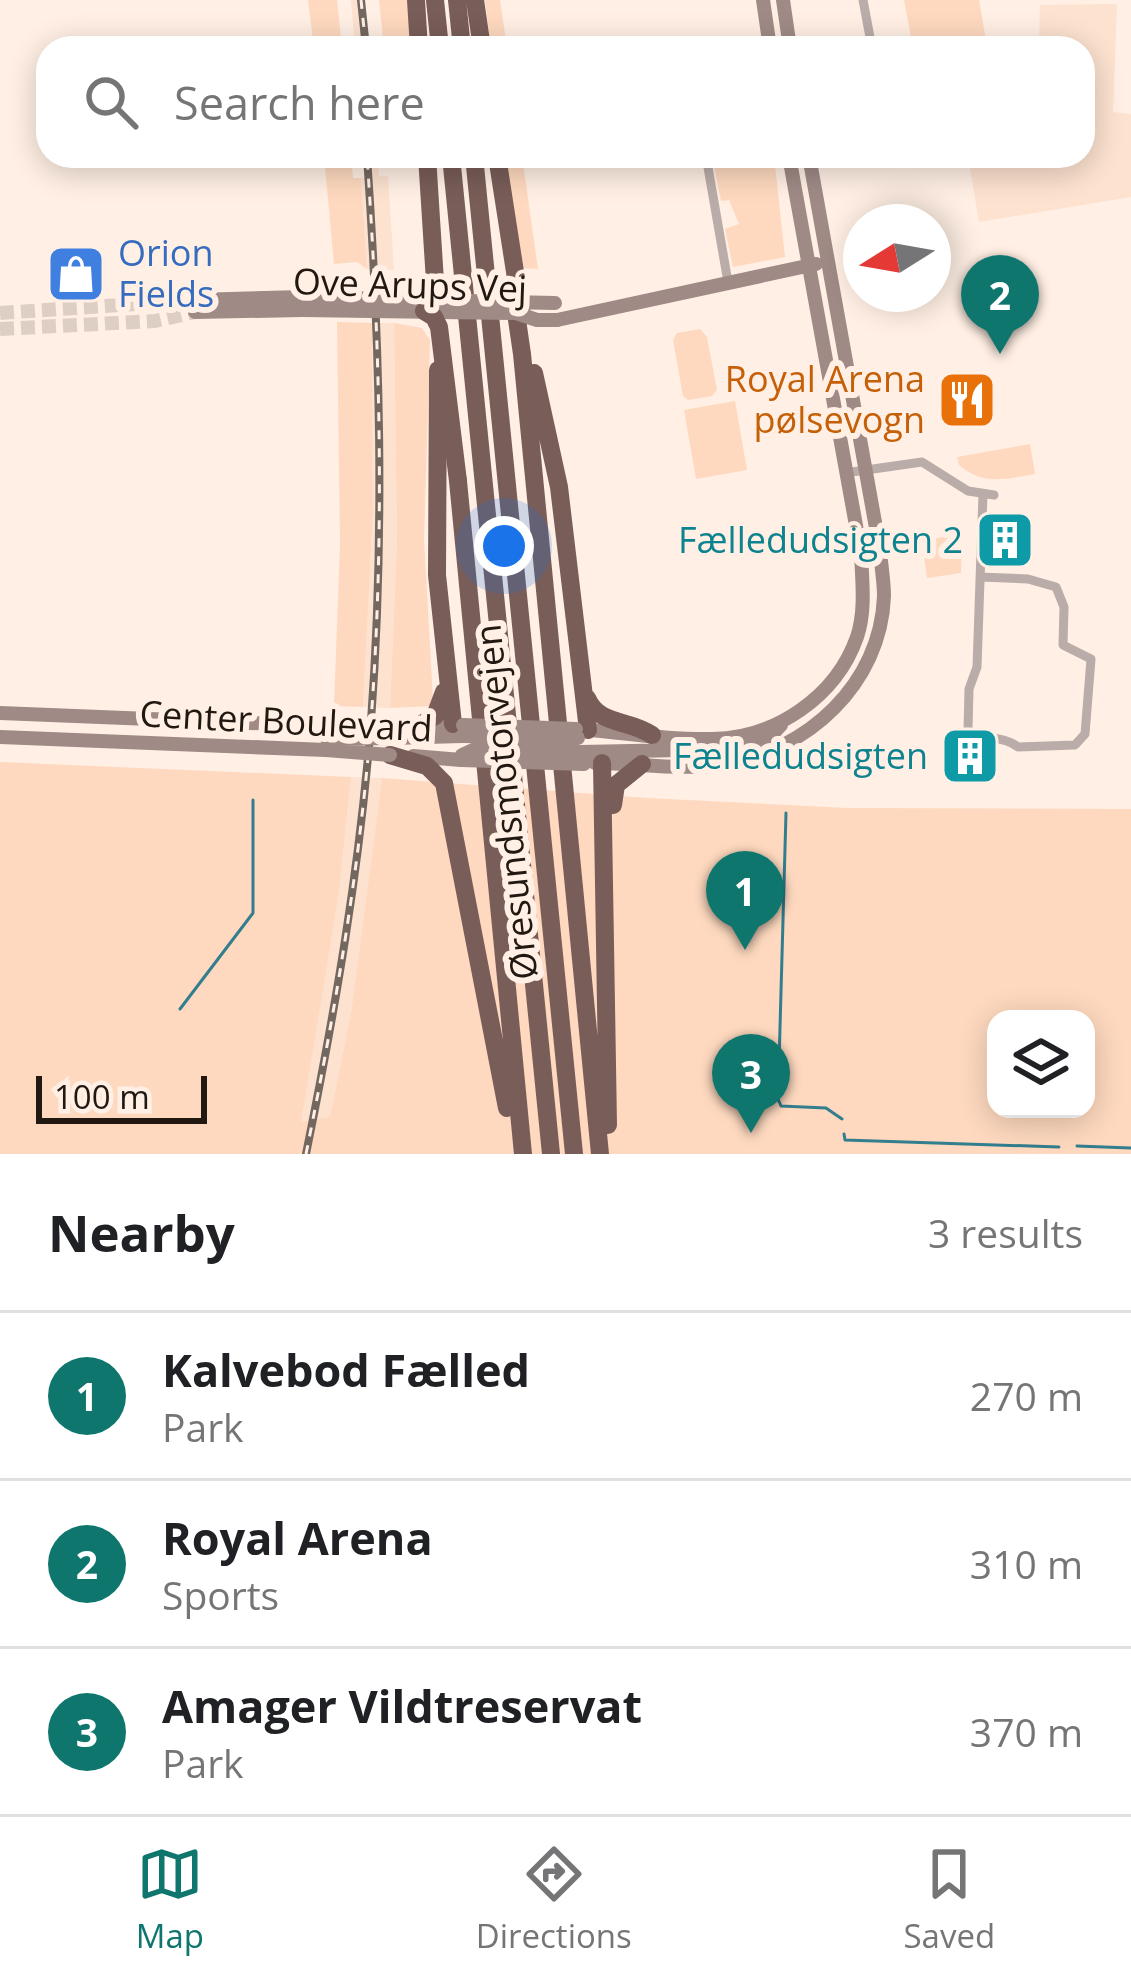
<!DOCTYPE html>
<html lang="en">
<head>
<meta charset="utf-8">
<style>
  :root { --surface:#fff; --page:#f2f2f2; --text:#202124; --muted:#757577; --line:#e0e0e0; --accent:#0f766e }
  body { margin:0; font-family:"Open Sans",sans-serif; background:var(--page); color:var(--text) }
  .controls { position:absolute; right:36px; bottom:36px; display:grid; overflow:hidden; border-radius:24px; box-shadow:0 6px 30px #0003 }
  .controls button { width:108px; height:108px; display:grid; place-items:center; padding:0; border:0; border-bottom:3px solid var(--line); background:var(--surface); color:var(--text); font:60px sans-serif }
  .compass { position:absolute; left:843px; top:204px; width:108px; height:108px; border-radius:50%; background:var(--surface); box-shadow:0 6px 30px #0003; rotate:259deg }
  .scale { position:absolute; left:36px; bottom:30px; width:171px; box-sizing:border-box; padding-left:12px; border:6px solid #211811; border-top:0; font-size:33px; line-height:42px; white-space:nowrap; color:#211811; -webkit-text-stroke:9px #ffefe4; paint-order:stroke }
  .you { position:absolute; left:504px; top:546px; width:42px; height:42px; margin:-30px; border:9px solid #fff; border-radius:50%; background:#1a73e8; box-shadow:0 0 0 18px #1a73e833 }
  .badge { display:grid; place-items:center; width:78px; height:78px; border-radius:50%; background:var(--accent); color:#fff; font-size:39px; font-weight:700 }
  .pin { position:absolute; translate:-50% -99px; filter:drop-shadow(0 3px 6px #0008) }
  .pin::after { content:''; position:absolute; top:63px; width:42px; height:36px; background:inherit; clip-path:polygon(0 0,100% 0,50% 100%) }
  .list { margin:0; padding:0; list-style:none }
  h2 { display:flex; justify-content:space-between; align-items:center; height:156px; margin:0; padding:0 48px; font-size:51px }
  h2 small { font-size:39px; font-weight:400; color:var(--muted) }
  .list li { display:grid; grid-template-columns:78px 1fr auto; gap:36px; align-items:center; box-sizing:border-box; height:168px; padding:0 48px; border-top:3px solid var(--line) }
  .list b { display:block; font-size:45px; white-space:nowrap }
  .list p { margin:0; font-size:39px; white-space:nowrap; color:var(--muted) }
  .list em { font-size:39px; font-style:normal; color:var(--muted) }
  .icon { flex:none; width:66px; height:66px; fill:none; stroke:currentColor; stroke-width:2; stroke-linecap:round; stroke-linejoin:round }
  .map { position:relative; flex:none; width:1131px; height:1154px; overflow:hidden }
  .search { position:absolute; background:var(--surface); box-shadow:0 6px 30px #0003; left:36px; right:36px; top:36px; height:132px; display:flex; align-items:center; gap:30px; box-sizing:border-box; padding:0 42px; border-radius:36px; color:var(--muted); font-size:45px }
  .sheet { height:660px; background:var(--surface) }
  nav { display:flex; justify-content:space-around; align-items:center; box-sizing:border-box; height:168px; border-top:3px solid var(--line); background:var(--surface); font-size:33px; color:var(--muted) }
  nav a { display:grid; justify-items:center; gap:6px }
  nav .on { color:var(--accent) }
  .map>svg:first-child { display:block }
  .built { fill:#fce2cf }
  .green { fill:#fed9bf; fill-rule:evenodd }
  .lines { fill:none; stroke-linecap:round; stroke-linejoin:round }
  .stream { stroke:#327e8e; stroke-width:3 }
  .secondary-tunnel { stroke:#decfc4; stroke-width:14; stroke-dasharray:14 7; stroke-linecap:butt }
  .street { stroke:#baaca9; stroke-width:9 }
  .secondary { stroke:#9f8a86; stroke-width:14 }
  .highway { stroke:#795d58; stroke-width:18 }
  .rail-casing { stroke:#73685f; stroke-width:8 }
  .rail { stroke:#ffefe4; stroke-width:3; stroke-dasharray:9; stroke-linecap:butt }
  .secondary-bridge { stroke:#9f8a86; stroke-width:14 }
  .highway-bridge { stroke:#795d58; stroke-width:18 }
  .labels { text-anchor:middle; stroke-width:12; stroke-linejoin:round; paint-order:stroke }
  .shop-label { font-size:36px; fill:#366cbe; stroke:#ffefe4; text-anchor:start }
  .street-label { font-size:36px; fill:#211811; stroke:#ffefe4 }
  .food-label { font-size:36px; fill:#c56008; stroke:#ffefe4; text-anchor:end }
  .culture-label { font-size:36px; fill:#0d838f; stroke:#ffefe4; text-anchor:end }
</style>
</head>
<body>
<div class="map">
<svg width="1131" height="1154" viewBox="0 0 1131 1154">
  <rect width="100%" height="100%" fill="#ffefe4"/>
  <path class="built" d="M351 0H364L368 48H355Z
    M1117 4 1113 112 1131 114V197L979 222 968 156H1083V48H1039L1040 5Z
    M365 156H378L379 176H388L394 270 367 269 361 178 366 177Z
    M372 323H394L397 542 390 708 363 707 373 512Z
    M351 777 382 778 351 1013 330 1118 300 1122 339 893Z"/>
  <path class="green" d="M308 0H337L342 48H314Z
    M379 0H410L413 48H384Z
    M485 0H500L507 48H491Z
    M904 0H979L987 46 913 48Z
    M324 156H351L353 178H361L367 269 357 262 334 264Z
    M506 156H522L538 269 521 268Z
    M722 156H774L785 257 733 267 725 229 739 224 729 200 721 201 713 161 722 160Z
    M337 322 372 323 373 512 363 707 334 706 340 544Z
    M394 323 422 328 430 340 424 539 433 700 430 706 390 708 397 542Z
    M700 329 707 337 717 390 712 396 688 400 683 396 673 340 677 333Z
    M735 401 747 470 696 479 684 410Z
    M1030 444 1035 474C1005 479 983 486 959 465L957 457Z
    M962 533 961 573 927 578 922 541Z
    M0 762 351 777 339 893 301 1122 330 1117 351 1013 382 778 647 798 847 808 1131 809V1154H0ZM996 1019H1086V1109H996Z"/>
  <g class="lines">
    <path class="stream" d="M786 813 778 1099 781 1106 826 1108 842 1119
      M180 1009 253 913V800
      M844 1134 845 1140 1059 1147
      M1077 1146 1131 1148"/>
    <path class="secondary-tunnel" d="M0 313 196 300
      M0 329 155 321 195 312"/>
    <path class="street" d="M863 0 872 48
      M706 156 728 282
      M845 473 922 462 968 491 994 495
      M980 577 1028 579 1056 587 1064 607 1063 645 1091 659 1085 734 1075 745 1018 747C1003 735 985 741 968 730L969 689 977 667 983 494"/>
    <path class="secondary" d="M763 0 770 48
      M783 0 790 48
      M196 300 303 297
      M195 312 302 310
      M557 320 816 264
      M0 713 328 726
      M392 725 458 724
      M581 729C625 733 669 740 713 739 775 738 836 697 857 637 866 611 862 580 861 553L789 156
      M0 737 326 750
      M392 738 462 736
      M581 752 732 749 767 740 781 725
      M413 756 461 760
      M595 763C637 763 683 771 725 764 807 751 881 684 884 596 884 581 881 565 880 550L809 156"/>
    <path class="highway" d="M416 0 419 48
      M435 0 440 48
      M457 0 462 48
      M475 0 482 48
      M427 156 437 313
      M451 156 551 1154
      M474 156 574 1154
      M497 156 522 317
      M507 303 516 313 522 354 600 1154
      M438 370 437 575 453 724
      M534 373 559 487 588 730
      M458 481 523 1154
      M587 698C599 726 629 719 652 735
      M420 725 435 716 444 692
      M390 755 427 766 444 783 507 1108
      M602 763 608 1125
      M613 805 616 785 642 764"/>
    <defs>
      <path id="rail" d="M361 0 366 48
        M306 1154C335 1011 360 867 371 721 385 532 380 345 367 156"/>
    </defs>
    <use href="#rail" class="rail-casing"/>
    <use href="#rail" class="rail"/>
    <path class="secondary-bridge" d="M303 297 555 303
      M302 310 516 313 537 320H557
      M463 725 576 729
      M328 726 392 725
      M462 736 578 738
      M327 739 392 738
      M326 750 390 755
      M462 755 475 749 581 752
      M461 760 584 764"/>
    <path class="highway-bridge" d="M424 311 434 317 439 327 458 481"/>
  </g>
  <defs>
    <symbol id="shop-square" viewBox="-11 -11 22 22"><rect x="-9" y="-9" width="18" height="18" rx="4" fill="#3f7fe0" stroke="#ffefe4"/><path d="M-5-2.5h2.3a2.7 3.5 0 0 1 5.4 0H5L5.5 6h-11ZM-1.5-2.5h3a1.5 2.3 0 0 0-3 0Z" fill="#fff"/></symbol>
    <symbol id="restaurant-square" viewBox="-11 -11 22 22"><rect x="-9" y="-9" width="18" height="18" rx="4" fill="#e8710a" stroke="#ffefe4"/><path d="M-5-6h1v4h1v-4h1v4h1v-4h1v5L-1.5 .5V6h-2V.5L-5-1ZM5-6V6H3V1.5H1.5Q1.5-4 5-6Z" fill="#fff"/></symbol>
    <symbol id="building-square" viewBox="-11 -11 22 22"><rect x="-9" y="-9" width="18" height="18" rx="4" fill="#0f9aa8" stroke="#ffefe4"/><path d="M-4-6H4V6H1V3H-1V6H-4ZM-2.5-4.3h1.7v1.8h-1.7ZM.8-4.3h1.7v1.8H.8ZM-2.5-1h1.7V.8h-1.7ZM.8-1h1.7V.8H.8Z" fill="#fff"/></symbol>
  </defs>
  <g fill-rule="evenodd">
    <use href="#shop-square" x="43" y="241" width="66" height="66"/>
    <use href="#restaurant-square" x="934" y="367" width="66" height="66"/>
    <use href="#building-square" x="972" y="507" width="66" height="66"/>
    <use href="#building-square" x="937" y="723" width="66" height="66"/>
  </g>
  <g class="labels">
    <g class="shop-label">
      <text x="118" y="266">Orion<tspan x="118" dy="41">Fields</tspan></text>
    </g>
    <g class="street-label">
      <text transform="translate(410 285) rotate(2)" y="13">Ove Arups Vej</text>
      <text transform="translate(286 721) rotate(3)" y="13">Center Boulevard</text>
      <text transform="translate(506 802) rotate(-96)" y="13">Øresundsmotorvejen</text>
    </g>
    <g class="food-label">
      <text x="925" y="392">Royal Arena<tspan x="925" dy="41">pølsevogn</tspan></text>
    </g>
    <g class="culture-label">
      <text x="963" y="553">Fælledudsigten 2</text>
      <text x="928" y="769">Fælledudsigten</text>
    </g>
  </g>
</svg>
<div class="controls">
<button><svg class="icon" aria-label="layers" viewBox="0 0 24 24"><path d="M12 4l9 5-9 5-9-5zM3 14l9 5 9-5"/></svg></button>
</div>
<svg class="compass" viewBox="-18 -18 36 36"><path d="M0-13l5 13h-10z" fill="#e53935"/><path d="M0 13l5-13h-10z" fill="#757577"/></svg>
<div class="scale">100 m</div>
<div class="you"></div>
<div class="pin badge" style="left:745px;top:950px">1</div>
<div class="pin badge" style="left:1000px;top:354px">2</div>
<div class="pin badge" style="left:751px;top:1133px">3</div>
<div class="search"><svg class="icon" aria-label="search" viewBox="0 0 24 24"><circle cx="10" cy="10" r="6"/><path d="M15 15l6 6"/></svg>Search here</div>
</div>
<section class="sheet">
<h2>Nearby<small>3 results</small></h2>
<ul class="list">
<li><span class="badge">1</span><div><b>Kalvebod Fælled</b><p>Park</p></div><em>270 m</em></li>
<li><span class="badge">2</span><div><b>Royal Arena</b><p>Sports</p></div><em>310 m</em></li>
<li><span class="badge">3</span><div><b>Amager Vildtreservat</b><p>Park</p></div><em>370 m</em></li>
</ul>
</section>
<nav>
<a class="on"><svg class="icon" aria-label="map" viewBox="0 0 24 24"><path d="M3 6l6-2 6 2 6-2v14l-6 2-6-2-6 2zM9 4v14M15 6v14"/></svg>Map</a>
<a><svg class="icon" aria-label="directions" viewBox="0 0 24 24"><path d="M12 3l9 9-9 9-9-9zM9 14v-3h6M13 9l2 2-2 2"/></svg>Directions</a>
<a><svg class="icon" aria-label="saved" viewBox="0 0 24 24"><path d="M7 4h10v16l-5-4-5 4z"/></svg>Saved</a>
</nav>
</body>
</html>
